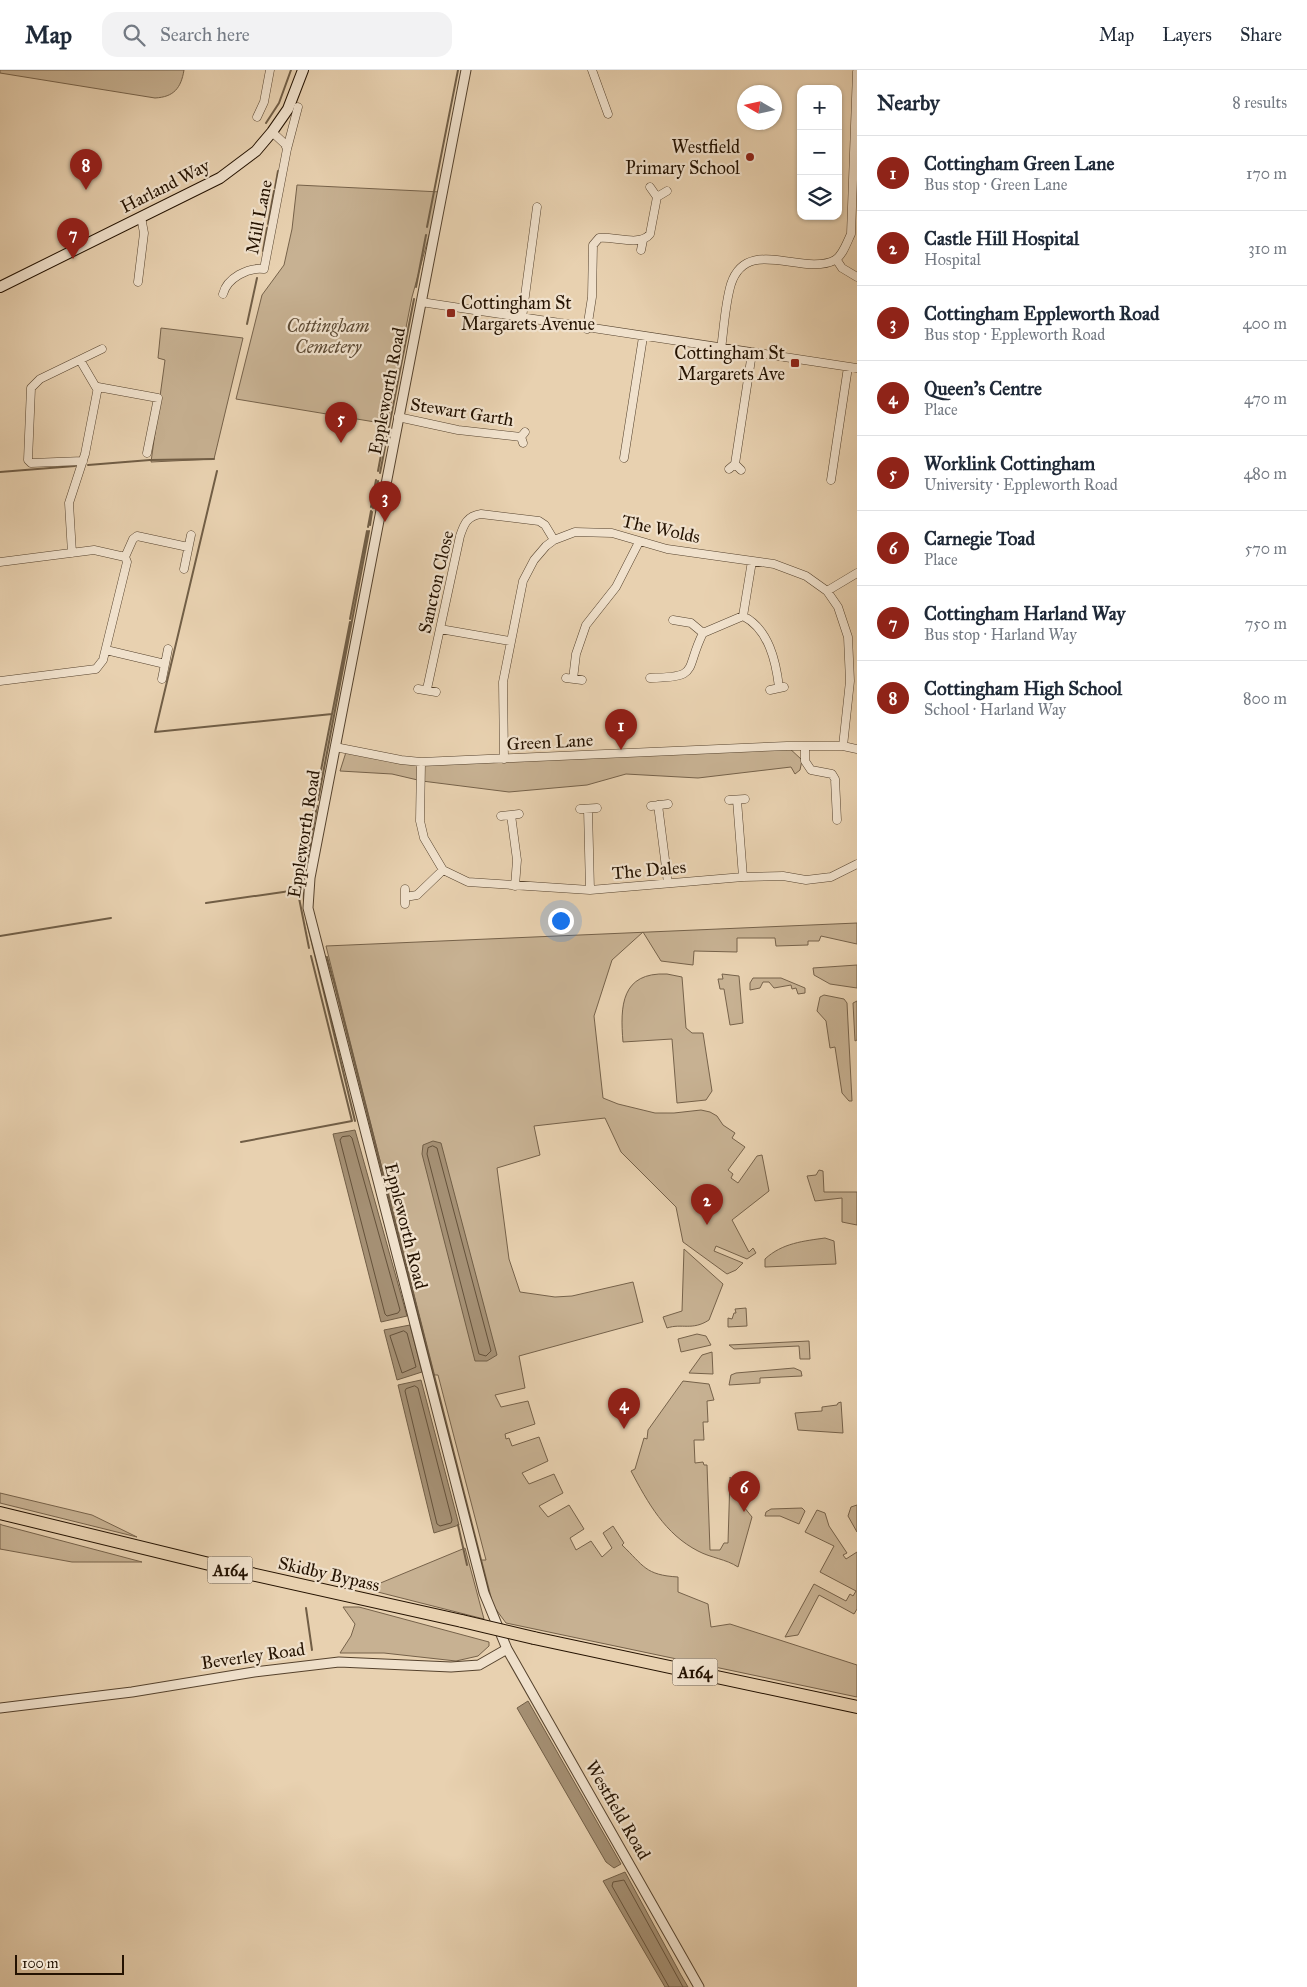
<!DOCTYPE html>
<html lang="en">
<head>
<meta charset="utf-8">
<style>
  :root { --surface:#fff; --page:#f2f2f3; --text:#1f2937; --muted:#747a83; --line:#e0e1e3; --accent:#8f2418 }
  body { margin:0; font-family:"IM FELL Great Primer",serif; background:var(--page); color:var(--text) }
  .controls { position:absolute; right:15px; top:15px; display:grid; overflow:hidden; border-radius:10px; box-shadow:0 1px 4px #0004 }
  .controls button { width:45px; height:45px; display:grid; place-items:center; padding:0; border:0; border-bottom:1px solid var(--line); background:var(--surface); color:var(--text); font:25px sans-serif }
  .compass { position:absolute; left:737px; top:15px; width:45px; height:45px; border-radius:50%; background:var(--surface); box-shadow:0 1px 4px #0004; rotate:279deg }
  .scale { position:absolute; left:15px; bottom:12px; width:109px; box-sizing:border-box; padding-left:5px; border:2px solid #241201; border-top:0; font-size:14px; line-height:18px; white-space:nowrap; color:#241201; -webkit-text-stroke:4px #f0e1cc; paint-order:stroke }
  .you { position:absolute; left:560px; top:850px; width:18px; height:18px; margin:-12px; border:4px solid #fff; border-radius:50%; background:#1a73e8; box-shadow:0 0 0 8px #1a73e833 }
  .badge { display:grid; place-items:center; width:32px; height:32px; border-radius:50%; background:var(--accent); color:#fff; font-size:16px; font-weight:700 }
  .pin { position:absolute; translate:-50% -41px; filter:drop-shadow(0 1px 2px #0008) }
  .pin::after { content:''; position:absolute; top:26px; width:18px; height:15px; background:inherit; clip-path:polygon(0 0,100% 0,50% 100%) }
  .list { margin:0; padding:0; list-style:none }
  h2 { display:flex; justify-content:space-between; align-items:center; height:65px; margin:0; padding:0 20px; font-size:21px }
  h2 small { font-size:16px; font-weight:400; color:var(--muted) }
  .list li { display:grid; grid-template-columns:32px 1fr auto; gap:15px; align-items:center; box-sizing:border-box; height:75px; padding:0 20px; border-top:1px solid var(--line) }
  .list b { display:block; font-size:19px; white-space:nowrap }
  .list p { margin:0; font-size:16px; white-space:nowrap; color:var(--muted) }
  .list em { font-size:16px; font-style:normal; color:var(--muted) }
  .icon { flex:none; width:28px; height:28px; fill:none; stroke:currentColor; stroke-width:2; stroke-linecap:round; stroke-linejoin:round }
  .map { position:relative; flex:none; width:857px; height:1917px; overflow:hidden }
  header { display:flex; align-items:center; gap:30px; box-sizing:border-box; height:70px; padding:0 25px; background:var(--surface); border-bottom:1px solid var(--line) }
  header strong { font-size:24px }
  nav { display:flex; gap:28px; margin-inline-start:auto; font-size:18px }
  .search { width:350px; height:45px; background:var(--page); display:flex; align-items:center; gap:12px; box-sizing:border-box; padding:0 18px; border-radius:15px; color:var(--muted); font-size:19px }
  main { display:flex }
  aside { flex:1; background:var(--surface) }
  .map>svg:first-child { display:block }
  .green { fill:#c7b192; stroke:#76624a }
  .water { fill:#a59074; stroke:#715e46 }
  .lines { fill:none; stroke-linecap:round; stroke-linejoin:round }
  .shore { stroke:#64513a; stroke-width:1 }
  .stream { stroke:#715e46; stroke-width:2 }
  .minor-casing { stroke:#55422d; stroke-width:9 }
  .tertiary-casing { stroke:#55422d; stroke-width:11 }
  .secondary-casing { stroke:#241201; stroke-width:12 }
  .trunk-casing { stroke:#241201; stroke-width:14 }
  .minor { stroke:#f0e1cc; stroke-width:8 }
  .tertiary { stroke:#f0e1cc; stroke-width:9 }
  .secondary { stroke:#f0e1cc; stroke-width:10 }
  .trunk { stroke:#e8d1b0; stroke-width:12 }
  .trunk-bridge-casing { stroke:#241201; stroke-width:14; stroke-linecap:butt }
  .trunk-bridge { stroke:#e8d1b0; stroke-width:12 }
  .poi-dot { fill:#8f2418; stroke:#f0e1cc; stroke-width:2 }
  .labels { text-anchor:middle; stroke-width:4.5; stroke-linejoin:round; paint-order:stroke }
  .shield { fill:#f0e1cc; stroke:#61503e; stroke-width:1 }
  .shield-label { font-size:16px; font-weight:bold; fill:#241201 }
  .poi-label { font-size:18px; fill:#241201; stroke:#f0e1cc; text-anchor:end }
  .street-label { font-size:18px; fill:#241201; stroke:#f0e1cc }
  .park-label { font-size:18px; font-style:italic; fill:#5d4a34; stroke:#f0e1cc }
</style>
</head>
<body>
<header>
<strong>Map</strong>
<div class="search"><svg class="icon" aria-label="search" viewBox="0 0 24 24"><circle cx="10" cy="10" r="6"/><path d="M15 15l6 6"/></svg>Search here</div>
<nav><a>Map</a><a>Layers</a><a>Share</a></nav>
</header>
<main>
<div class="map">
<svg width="857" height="1917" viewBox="0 0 857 1917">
  <rect width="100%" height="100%" fill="#e8d1b0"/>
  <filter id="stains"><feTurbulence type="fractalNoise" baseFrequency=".004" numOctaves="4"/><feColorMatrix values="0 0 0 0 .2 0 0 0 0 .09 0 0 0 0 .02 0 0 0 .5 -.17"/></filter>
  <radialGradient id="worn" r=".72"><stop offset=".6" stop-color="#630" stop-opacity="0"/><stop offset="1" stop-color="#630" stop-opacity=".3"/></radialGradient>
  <path class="green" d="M0 0H184C181 18 174 27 155 28L0 3Z
    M297 115 441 122 412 227 387 354 236 329 262 225 284 195 292 159Z
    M161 258 243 268 214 389 151 392 165 290 158 288Z
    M787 676 802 690 800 700 795 704 791 697 698 708 626 704 587 715 509 722 422 711 392 704 340 701 347 679 401 690Z
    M857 853V874L821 866 819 871H808V875L776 876 775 868H737V882L694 881 693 895 661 891 643 862 612 890 594 946 603 1028 618 1034 655 1043H674L701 1040 710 1042 717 1046 723 1055 735 1063 732 1068 745 1077 728 1100 733 1104 731 1108 738 1113 757 1086 762 1085 769 1121 732 1150 749 1182 753 1178 756 1183 747 1189 716 1176 714 1181 743 1193 736 1200 727 1204 683 1172 676 1137 621 1082 605 1048 534 1056 540 1085 497 1098 509 1189 520 1222 555 1227 572 1226 633 1212 643 1252 519 1286 525 1318 495 1325 501 1337 528 1331 535 1354 505 1364 506 1369 509 1368 512 1376 539 1367 548 1391 522 1403 529 1414 554 1404 563 1423 539 1436 548 1447 569 1435 584 1459 570 1468 576 1480 591 1471 602 1487 612 1478 603 1463 613 1456 624 1473 622 1475C644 1496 645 1505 678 1507V1522L708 1534 711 1557 730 1554 857 1595V1627L506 1553 492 1534 481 1490H486L438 1305H434L326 876Z
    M857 895V918L830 914 814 905 813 898Z
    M667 904 682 907 686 958 692 963H703L712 1021 706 1030 677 1033 672 969 623 972C620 936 621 902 667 904Z
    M722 904 739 906 743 953 730 955 724 919H720L718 909H723Z
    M753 908H781L805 918V923L798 924 796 918 792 919 791 915 774 918 769 912H763L760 918 750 920V913Z
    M824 925 844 929 847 933 852 1031H849L842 1023 835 977 830 978 826 951 817 941 820 927Z
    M857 931V970L855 971 853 933Z
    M819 1100 823 1101 824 1122H857V1155L842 1152V1128L815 1131 807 1106 816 1105Z
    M825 1168 834 1171 836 1194 765 1197V1189C782 1173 804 1171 825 1168Z
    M684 1179 723 1214 709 1250C692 1261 682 1253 667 1258L663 1247 682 1241Z
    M746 1238 747 1256 728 1257V1248L732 1249 734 1243H736L735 1239Z
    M697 1264 706 1266 711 1275 681 1282 678 1269Z
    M809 1271 810 1289H800L799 1276 734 1279 729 1275Z
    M712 1282 713 1304 689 1303 702 1285Z
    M794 1298 801 1301 802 1306 760 1308V1313L729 1315 731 1305 736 1303Z
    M683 1311 709 1314 714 1330 707 1331 708 1352H703L704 1370H694L695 1393 703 1392 704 1395H707L710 1480H720L724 1473H728L730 1407 741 1422 744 1437 752 1447 738 1497C726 1489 711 1488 698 1481 665 1464 648 1433 631 1401L635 1399 644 1368 647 1369 648 1360Z
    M841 1332 843 1363 798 1360 795 1343 822 1341V1337L837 1335 838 1333Z
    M0 1423 92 1445 137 1467 0 1433Z
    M857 1435V1462L848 1446 851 1437Z
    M802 1438 805 1441 799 1454 780 1446H765L766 1442 771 1439Z
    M817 1440 825 1443 829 1456 847 1483 843 1485 846 1489 857 1482V1539L854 1544 819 1525 798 1565 785 1567 814 1514 846 1531 850 1524 853 1526 856 1521 820 1502 834 1476 805 1462Z
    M0 1454 2 1455 142 1492H72L0 1479Z
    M465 1478 484 1549 366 1519Z
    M343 1537H359L489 1572V1576L478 1586 456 1591 384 1583H340L351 1566 355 1554Z"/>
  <path class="water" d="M355 1060 407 1246 381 1252 333 1064Z
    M433 1071 441 1073 497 1285 487 1291H475L422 1084 423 1075Z
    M410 1255 422 1302 397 1310 384 1260Z
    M421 1310 459 1455 434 1463 398 1315Z
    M528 1631 621 1794 614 1798 606 1792 517 1638Z
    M625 1802 681 1905 688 1917H665L603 1811Z"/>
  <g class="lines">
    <path class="shore" d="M350 1066 352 1068 400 1240 398 1243 387 1246 385 1244 340 1070 342 1067Z
      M433 1076 437 1078 491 1281 486 1286 479 1284 427 1084 428 1078Z
      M404 1261 407 1263 416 1297 402 1303 390 1266Z
      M415 1316 418 1318 452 1450 451 1453 440 1456 437 1454 405 1321 406 1319Z
      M669 1917 612 1816 613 1812 624 1810 683 1917"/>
    <path class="stream" d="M266 53 279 33 291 0
      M275 118 278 101
      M268 154 274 121
      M427 157 458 0
      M263 181 267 158
      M416 217 426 165
      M247 254 257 208
      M88 395 150 390 214 389
      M217 401 155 662 332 644
      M378 401 384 369
      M0 402 75 396
      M380 403 414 229
      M371 437 376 410
      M373 438 378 411
      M370 455 372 442
      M368 457 371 441
      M350 549 367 461
      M318 730 369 461
      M315 731 350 552
      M304 832 303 815 317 736
      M206 833 297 820
      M307 852 355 1051
      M0 866 111 848
      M309 878 299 828 314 736
      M327 887 333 909
      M333 908 481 1490
      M241 1072 352 1051 311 886
      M458 1455 467 1495
      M481 1490 491 1529
      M306 1538 312 1580"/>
    <defs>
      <path id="minor" d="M592 0 608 44
        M257 47 264 32 270 0
        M272 62 285 74 287 79
        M650 117 657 127 667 121
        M641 180 643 170
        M836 189 842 198 857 207
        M138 212 144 163 141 147
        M223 224C227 208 248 197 264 199L287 79 298 37
        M421 232 857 298
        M522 248 537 137
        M587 259 592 227 593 175 599 168C614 166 640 177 650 164L657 127
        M721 279C724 258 725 234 731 214 747 165 803 207 835 190 843 185 847 172 851 164L857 2
        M80 290 97 319
        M398 347 458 360 521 367
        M523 373 521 367 525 362
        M624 388 643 267
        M83 391 31 393 28 390 31 318 40 309 102 279
        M735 394 752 283
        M729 399 735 394 741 400
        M831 410 848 297
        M72 483 69 433 85 384 98 317 158 328 147 383
        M125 487 133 469 137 466 188 477
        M752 491 743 546C769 559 776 592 779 617
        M0 492 94 480 125 487
        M184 499 191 465
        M827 521 857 503
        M673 550 691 553 703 563
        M440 559 510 571
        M106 580 165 594
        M566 608 582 610
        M650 608C701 607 684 601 703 563L743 546
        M162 609 168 579
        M573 609 576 584 586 555 616 517 639 472
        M0 611 96 599 103 590 127 492 125 487
        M418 619 436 622
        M427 619 460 466C464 454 467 446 481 444L539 451 545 455 554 470
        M770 620 784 617
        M805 676V691L811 700 832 704 835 709 837 750
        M335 677 401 690 421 692 787 676H843L857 679
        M504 689 503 612 523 511 534 490 546 476 554 470 575 462 612 463 667 479 774 494 806 506 827 521 838 537 848 567 850 611 843 676
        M421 692 420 751 424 768 443 800 468 812 590 820 743 807 783 806 806 810 831 807 857 794
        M729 730 745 729
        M737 730 743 807
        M658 735 668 813
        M651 736 668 734
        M580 739 597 738
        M588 739 590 820
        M511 745 517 790 515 816
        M501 746 519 744
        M405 827 417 825 443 800
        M405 834V819"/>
      <path id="tertiary" d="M466 0 310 808 308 838 484 1523 507 1579 699 1917
        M0 1638 132 1622 254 1602 339 1592 451 1597 479 1595 507 1579"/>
      <path id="secondary" d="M0 217 220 108 256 81 272 62 288 39 303 0"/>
      <path id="trunk" d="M0 1443 238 1501 462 1551
        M534 1568 857 1637"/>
    </defs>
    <use href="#minor" class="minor-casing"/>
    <use href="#tertiary" class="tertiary-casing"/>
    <use href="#secondary" class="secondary-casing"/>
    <use href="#trunk" class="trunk-casing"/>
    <use href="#minor" class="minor"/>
    <use href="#tertiary" class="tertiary"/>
    <use href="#secondary" class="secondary"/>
    <use href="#trunk" class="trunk"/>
    <defs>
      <path id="trunk-bridge" d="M462 1551 534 1568"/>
    </defs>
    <use href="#trunk-bridge" class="trunk-bridge-casing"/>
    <use href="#trunk-bridge" class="trunk-bridge"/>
  </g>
  <g class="poi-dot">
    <circle cx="750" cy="87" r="5"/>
    <rect x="446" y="238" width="10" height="10" rx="2.5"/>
    <rect x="790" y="288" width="10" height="10" rx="2.5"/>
  </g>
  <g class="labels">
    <g class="shield">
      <rect x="207.5" y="1486.5" width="45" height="27" rx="4"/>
      <rect x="672.5" y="1588.5" width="45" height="27" rx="4"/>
    </g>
    <g class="shield-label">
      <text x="230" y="1506">A164</text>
      <text x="695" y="1608">A164</text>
    </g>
    <g class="poi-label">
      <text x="740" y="83">Westfield<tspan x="740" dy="21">Primary School</tspan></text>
      <text x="461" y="239" text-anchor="start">Cottingham St<tspan x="461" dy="21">Margarets Avenue</tspan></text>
      <text x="785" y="289">Cottingham St<tspan x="785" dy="21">Margarets Ave</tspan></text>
    </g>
    <g class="street-label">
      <text transform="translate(165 116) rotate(-27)" y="6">Harland Way</text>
      <text transform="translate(259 147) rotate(-79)" y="6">Mill Lane</text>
      <text transform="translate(387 321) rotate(-79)" y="6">Eppleworth Road</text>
      <text transform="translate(462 342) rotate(9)" y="6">Stewart Garth</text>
      <text transform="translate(661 459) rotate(12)" y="6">The Wolds</text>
      <text transform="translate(436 512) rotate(-77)" y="6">Sancton Close</text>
      <text transform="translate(550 672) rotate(-3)" y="6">Green Lane</text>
      <text transform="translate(304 764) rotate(-81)" y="6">Eppleworth Road</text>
      <text transform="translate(649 800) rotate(-5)" y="6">The Dales</text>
      <text transform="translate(406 1156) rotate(76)" y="6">Eppleworth Road</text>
      <text transform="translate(329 1504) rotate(13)" y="6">Skidby Bypass</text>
      <text transform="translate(253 1586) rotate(-8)" y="6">Beverley Road</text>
      <text transform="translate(618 1740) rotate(60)" y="6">Westfield Road</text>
    </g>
    <g class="park-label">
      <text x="328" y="262">Cottingham<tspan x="328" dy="21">Cemetery</tspan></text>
    </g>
  </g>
  <rect width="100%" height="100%" filter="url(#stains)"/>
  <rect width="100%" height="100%" fill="url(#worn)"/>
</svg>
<div class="controls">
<button>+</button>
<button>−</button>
<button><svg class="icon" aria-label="layers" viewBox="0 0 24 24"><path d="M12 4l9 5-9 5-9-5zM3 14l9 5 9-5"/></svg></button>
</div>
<svg class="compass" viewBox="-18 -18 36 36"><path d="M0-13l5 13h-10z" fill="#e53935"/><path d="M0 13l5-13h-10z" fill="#747a83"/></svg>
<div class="scale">100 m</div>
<div class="you"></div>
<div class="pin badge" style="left:621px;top:680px">1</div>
<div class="pin badge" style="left:707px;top:1155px">2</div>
<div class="pin badge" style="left:385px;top:452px">3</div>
<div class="pin badge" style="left:624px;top:1359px">4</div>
<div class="pin badge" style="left:341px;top:373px">5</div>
<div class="pin badge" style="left:744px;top:1442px">6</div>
<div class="pin badge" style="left:73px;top:189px">7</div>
<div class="pin badge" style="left:86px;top:120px">8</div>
</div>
<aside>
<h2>Nearby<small>8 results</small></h2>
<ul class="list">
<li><span class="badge">1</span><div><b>Cottingham Green Lane</b><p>Bus stop · Green Lane</p></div><em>170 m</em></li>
<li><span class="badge">2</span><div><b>Castle Hill Hospital</b><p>Hospital</p></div><em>310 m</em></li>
<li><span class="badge">3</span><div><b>Cottingham Eppleworth Road</b><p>Bus stop · Eppleworth Road</p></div><em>400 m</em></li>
<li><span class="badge">4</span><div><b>Queen's Centre</b><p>Place</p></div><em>470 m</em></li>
<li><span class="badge">5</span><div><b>Worklink Cottingham</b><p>University · Eppleworth Road</p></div><em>480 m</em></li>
<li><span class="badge">6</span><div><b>Carnegie Toad</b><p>Place</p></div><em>570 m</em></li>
<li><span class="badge">7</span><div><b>Cottingham Harland Way</b><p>Bus stop · Harland Way</p></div><em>750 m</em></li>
<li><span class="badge">8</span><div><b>Cottingham High School</b><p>School · Harland Way</p></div><em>800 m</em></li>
</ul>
</aside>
</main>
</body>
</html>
